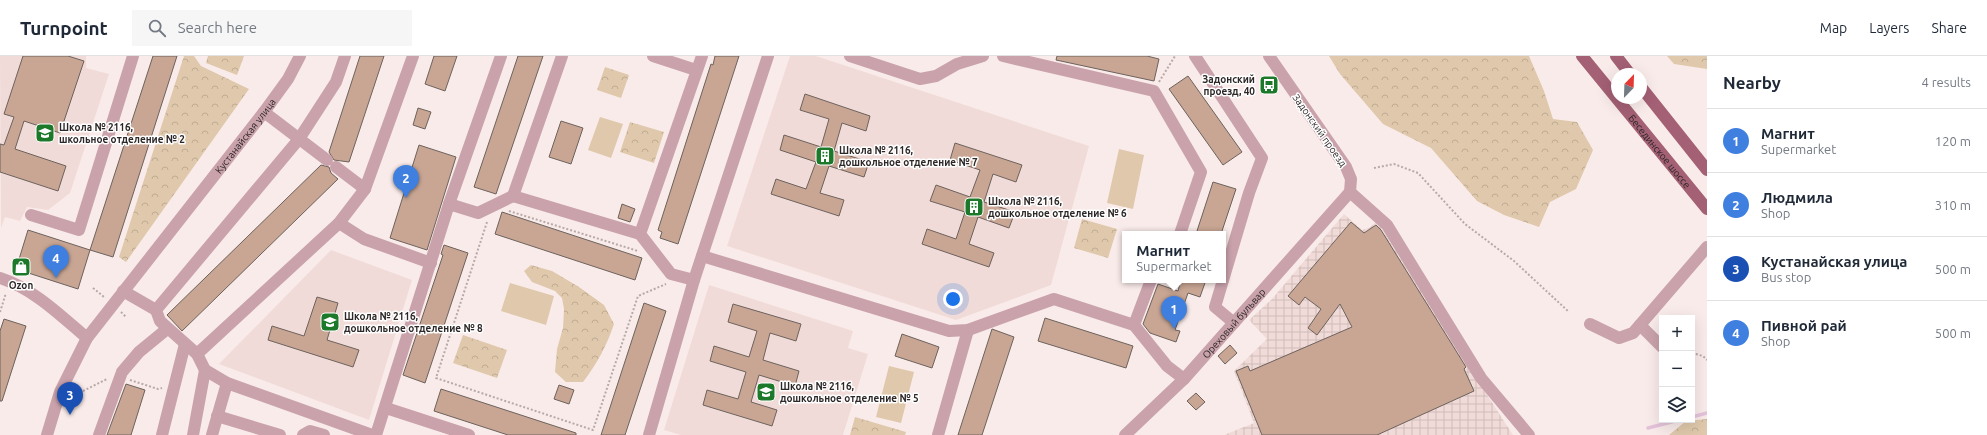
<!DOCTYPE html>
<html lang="en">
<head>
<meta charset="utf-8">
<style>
  :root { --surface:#fff; --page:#f6f6f7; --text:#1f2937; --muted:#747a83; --line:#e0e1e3; --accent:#1a73e8 }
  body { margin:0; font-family:Ubuntu,sans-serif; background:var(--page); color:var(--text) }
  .controls { position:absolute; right:12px; bottom:12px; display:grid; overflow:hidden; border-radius:0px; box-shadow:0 4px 16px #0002 }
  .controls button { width:36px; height:36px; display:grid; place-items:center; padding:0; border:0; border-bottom:1px solid var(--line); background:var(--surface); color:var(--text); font:20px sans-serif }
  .compass { position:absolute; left:1611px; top:12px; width:36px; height:36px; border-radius:50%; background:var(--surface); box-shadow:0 4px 16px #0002; rotate:23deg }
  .you { position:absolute; left:953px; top:243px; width:14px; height:14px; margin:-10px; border:3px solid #fff; border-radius:50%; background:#1a73e8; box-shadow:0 0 0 6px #1a73e833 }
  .badge { display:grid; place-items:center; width:26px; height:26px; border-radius:50%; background:var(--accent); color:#fff; font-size:13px; font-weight:700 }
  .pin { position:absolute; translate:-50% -33px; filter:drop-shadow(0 1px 2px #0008) }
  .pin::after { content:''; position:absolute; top:21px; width:14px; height:12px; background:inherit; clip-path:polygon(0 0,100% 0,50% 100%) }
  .popup { position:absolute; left:1122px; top:175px; width:104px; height:52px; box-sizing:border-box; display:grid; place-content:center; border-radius:0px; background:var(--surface); filter:drop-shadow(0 1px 3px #0005); font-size:13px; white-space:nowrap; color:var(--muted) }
  .popup b { font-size:15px; color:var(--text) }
  .popup::after { content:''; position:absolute; left:50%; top:100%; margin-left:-8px; border:8px solid transparent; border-top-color:var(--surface) }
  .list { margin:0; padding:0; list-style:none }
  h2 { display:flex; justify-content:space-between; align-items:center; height:52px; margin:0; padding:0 16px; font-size:17px }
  h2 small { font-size:13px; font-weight:400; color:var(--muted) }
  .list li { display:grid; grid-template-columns:26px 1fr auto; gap:12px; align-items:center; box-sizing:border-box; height:64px; padding:0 16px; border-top:1px solid var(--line) }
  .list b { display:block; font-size:15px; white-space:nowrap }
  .list p { margin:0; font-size:13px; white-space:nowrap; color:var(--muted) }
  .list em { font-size:13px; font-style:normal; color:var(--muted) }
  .icon { flex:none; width:22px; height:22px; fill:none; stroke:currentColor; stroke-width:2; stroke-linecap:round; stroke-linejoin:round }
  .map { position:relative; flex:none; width:1707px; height:379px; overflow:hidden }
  header { display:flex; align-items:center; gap:24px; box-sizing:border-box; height:56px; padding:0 20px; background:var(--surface); border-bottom:1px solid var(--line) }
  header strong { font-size:19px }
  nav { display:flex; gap:22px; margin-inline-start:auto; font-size:14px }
  .search { width:280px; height:36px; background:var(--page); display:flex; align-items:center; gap:10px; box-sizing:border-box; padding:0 14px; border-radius:0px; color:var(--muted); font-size:15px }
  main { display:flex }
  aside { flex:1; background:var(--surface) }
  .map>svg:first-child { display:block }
  .built { fill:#f1dbd8 }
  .industrial { fill:url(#industrial-grid) }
  .forest { fill:url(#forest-crowns) }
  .pitch { fill:#dfc8ab }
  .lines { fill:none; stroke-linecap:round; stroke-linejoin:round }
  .stream { stroke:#e4c3da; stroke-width:3.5 }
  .building { fill:#c9a694; stroke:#6c625d }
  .path { stroke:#b5aaa8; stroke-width:2; stroke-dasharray:2 2; stroke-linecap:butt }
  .minor { stroke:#c9a2ac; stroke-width:12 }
  .major { stroke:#a46075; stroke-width:12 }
  .labels { text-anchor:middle; stroke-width:3; stroke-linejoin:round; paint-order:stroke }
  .poi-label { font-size:10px; font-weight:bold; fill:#2d2827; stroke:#fff; text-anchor:start }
  .street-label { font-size:10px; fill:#2d2827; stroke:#fff }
</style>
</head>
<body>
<header>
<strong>Turnpoint</strong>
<div class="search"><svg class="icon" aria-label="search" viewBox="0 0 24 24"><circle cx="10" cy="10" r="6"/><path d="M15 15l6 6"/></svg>Search here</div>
<nav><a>Map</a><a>Layers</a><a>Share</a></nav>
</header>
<main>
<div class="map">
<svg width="1707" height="379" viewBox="0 0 1707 379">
  <defs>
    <pattern id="industrial-grid" width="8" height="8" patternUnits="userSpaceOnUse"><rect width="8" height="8" fill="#f1dbd8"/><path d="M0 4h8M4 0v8" fill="none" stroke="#cfbcb9"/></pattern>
    <pattern id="forest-crowns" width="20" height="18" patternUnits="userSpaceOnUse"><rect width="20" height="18" fill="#dfc8ab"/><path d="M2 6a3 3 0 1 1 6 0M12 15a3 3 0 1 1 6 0" fill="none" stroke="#c0ac93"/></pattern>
  </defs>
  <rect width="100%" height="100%" fill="#f9ebe9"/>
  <path class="built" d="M0 0H86V12L109 18 70 137 48 154 27 151 20 165 5 161 1 172Z
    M790 0H816L1089 90 1051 229 956 264 727 190Z
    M331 194 412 224 369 364 219 308Z
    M709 229 853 275 848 292 868 298 843 379H681L664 374Z"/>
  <path class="industrial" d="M1344 158 1362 174 1369 172 1377 165 1469 311 1513 379H1224L1254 367 1234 315 1267 283 1249 264 1272 243Z"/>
  <path class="forest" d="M184 0H194L201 10 249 33 126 206 119 201Z
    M208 0H244L237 19 206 7Z
    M1329 0H1529L1544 35 1553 63 1577 66 1593 94 1576 133 1550 146 1539 171 1504 159 1477 145 1431 92 1383 68 1340 18Z
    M1667 0H1707V13L1674 8Z
    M605 11 629 19 621 42 597 34Z
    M630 66 664 76 654 107 620 96Z
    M1082 163 1117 173 1108 202 1074 192Z
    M531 209 552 215 579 231 604 249 614 268C607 289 597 308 583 326H566L555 316 557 293 563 272 564 253 562 242 555 235 532 226 524 215Z
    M463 279 507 294 497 322 453 307Z
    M855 361 906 376 905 379H850Z
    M1707 363V379H1669L1686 365Z"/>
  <path class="pitch" d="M600 61 623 68 611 102 588 94Z
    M1119 93 1144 99 1133 153 1107 147Z
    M510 227 554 240 546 269 501 255Z
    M889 310 914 316 901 367 876 361Z"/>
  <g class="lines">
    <path class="stream" d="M1692 361 1707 357
      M1648 372 1679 364"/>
  </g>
  <path class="building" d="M23 0H68L84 5 60 77 24 65 15 93 66 110 58 135 0 116V88L4 89 14 61 4 58Z
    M153 0H177L113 201 90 194Z
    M360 0H384L349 106 334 104 329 96Z
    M434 0H457L445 35 425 28Z
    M518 0H543L496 138 474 131Z
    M715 0H739L678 188 660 182 662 176 658 174 711 8 713 9Z
    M1057 0H1147L1159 3 1154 25 1056 4Z
    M1188 20 1242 96 1223 109 1169 33Z
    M805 38 870 60 866 75 842 67 834 95 869 106 864 121 829 110 820 137 844 144 839 160 771 138 776 123 806 133 816 106 780 94 784 79 821 91 829 63 800 54Z
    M418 52 431 56 425 73 413 69Z
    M561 65 583 72 571 108 549 101Z
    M955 87 1022 109 1016 126 993 118 984 146 1015 156 1009 172 978 161 969 188 994 197 989 211 922 188 927 173 956 183 965 156 930 145 936 129 970 141 980 114 950 104Z
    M419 89 456 101 427 194 390 182Z
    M321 109 329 111 331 117 338 123 182 275 167 259Z
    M1213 126 1236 133 1221 178H1196Z
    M622 148 635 153 630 166 618 162Z
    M502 156 642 202 635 224 495 178Z
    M1351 166 1364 177 1376 169 1381 174 1466 311 1464 313 1474 335 1377 379H1262L1236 315 1248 310 1250 315 1352 271 1340 248 1317 279 1308 272 1321 253 1305 241 1299 249 1288 240Z
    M28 174 90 194 78 233 16 213Z
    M444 189 468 197 425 327 403 319 443 199 441 198Z
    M1181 224H1206L1200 241 1188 237 1175 274 1180 275 1176 286 1150 277 1143 268 1158 228 1178 235Z
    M317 241 338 247 327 284 359 294 353 311 268 284 272 270 304 280Z
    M644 247 666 255 625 379H601Z
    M733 248 801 268 796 285 770 277 763 304 799 315 795 330 759 319 751 346 777 354 772 370 703 349 707 334 738 343 746 316 710 305 714 290 749 301 757 275 728 266Z
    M1045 262 1133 290 1126 312 1038 285Z
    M4 263 26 270 2 345H0V275Z
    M992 273 1014 281 982 379H958Z
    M902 278 939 291 932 312 895 300Z
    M1230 289 1237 297 1225 308 1218 300Z
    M126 328 145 334 131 379H107Z
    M559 329 574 334 569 348 554 343Z
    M441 333 576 377V379H508L434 355Z
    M1196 337 1205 346 1196 354 1187 345Z"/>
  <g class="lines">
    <path class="path" d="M1159 26 1175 0
      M1374 112 1394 108 1418 117 1465 168 1514 205 1569 256
      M509 155 638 195
      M487 166 436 322 593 374 638 240 666 228
      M93 232 104 241
      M0 256 6 237
      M121 256 126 261
      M1692 297 1703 300 1707 304
      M130 324 158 333 162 332
      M83 335 107 323"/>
    <g class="minor">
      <path d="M562 0 513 140 640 178"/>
      <path d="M653 0 696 14"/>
      <path d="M850 0 920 23 936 20 957 8 983 0"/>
      <path d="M1003 0 1154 35 1201 116 1180 178"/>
      <path d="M1195 0 1262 102 1249 137 1215 251 1234 267"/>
      <path d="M264 56 327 104"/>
      <path d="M336 111 365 133"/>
      <path d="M1350 136 1387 169 1481 322 1529 379"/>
      <path d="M449 148 478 157 513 140"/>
      <path d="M31 159 79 174 133 0"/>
      <path d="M339 167 364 183 431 207"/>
      <path d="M702 200 949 275 968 274 1054 243 1134 269"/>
      <path d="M0 222C34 233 60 259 87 282"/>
      <path d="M694 224 671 218 640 178 702 0"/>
      <path d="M1151 224 1134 269 1167 310 1184 323"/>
      <path d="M123 235 156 254 160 265 197 298 205 314 227 327 372 379"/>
      <path d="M156 254 299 83 336 26 345 0"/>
      <path d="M1590 268 1619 282 1633 277 1707 191"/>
      <path d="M1640 269 1662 291"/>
      <path d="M197 298 339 167 365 133 413 0"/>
      <path d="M386 352 469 379"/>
      <path d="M217 360 280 379"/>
      <path id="s1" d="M47 379 60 336 87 282 264 56 288 23 300 0"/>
      <path d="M99 379 122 316 139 296 167 273"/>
      <path d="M162 379 185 288"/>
      <path d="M193 379 205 314"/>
      <path d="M212 379 227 327"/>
      <path d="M303 379 310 375 324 379"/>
      <path d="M376 379 449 148 501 0"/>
      <path d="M649 379 694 224 768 0"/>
      <path d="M938 379 968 274"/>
      <path id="s2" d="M1125 379 1184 323 1350 136 1351 123 1346 111 1269 0"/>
    </g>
    <g class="major">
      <path id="s3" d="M1582 0 1707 153"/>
      <path d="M1616 0 1630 18"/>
      <path d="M1641 31 1707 114"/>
    </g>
  </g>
  <defs>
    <symbol id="bus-square" viewBox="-11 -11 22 22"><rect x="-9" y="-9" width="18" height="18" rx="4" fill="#1c7929" stroke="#fff"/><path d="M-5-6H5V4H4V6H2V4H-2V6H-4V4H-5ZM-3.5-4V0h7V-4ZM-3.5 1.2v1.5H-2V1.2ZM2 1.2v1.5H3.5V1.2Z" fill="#fff"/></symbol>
    <symbol id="school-square" viewBox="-11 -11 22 22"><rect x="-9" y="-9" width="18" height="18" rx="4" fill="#1c7929" stroke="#fff"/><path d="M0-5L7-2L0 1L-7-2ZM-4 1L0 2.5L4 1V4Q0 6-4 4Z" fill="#fff"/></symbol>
    <symbol id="building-square" viewBox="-11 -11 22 22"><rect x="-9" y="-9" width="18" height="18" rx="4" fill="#1c7929" stroke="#fff"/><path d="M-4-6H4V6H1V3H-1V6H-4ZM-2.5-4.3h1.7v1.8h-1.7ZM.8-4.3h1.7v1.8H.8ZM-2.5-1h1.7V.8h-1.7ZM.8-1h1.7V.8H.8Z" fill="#fff"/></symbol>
    <symbol id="shop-square" viewBox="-11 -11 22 22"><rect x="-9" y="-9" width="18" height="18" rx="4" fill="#1c7929" stroke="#fff"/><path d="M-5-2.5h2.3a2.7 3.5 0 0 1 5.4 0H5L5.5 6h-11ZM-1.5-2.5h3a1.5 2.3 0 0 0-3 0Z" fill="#fff"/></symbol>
  </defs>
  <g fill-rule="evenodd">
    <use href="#bus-square" x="1258" y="18" width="22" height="22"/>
    <use href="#school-square" x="34" y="66" width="22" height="22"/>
    <use href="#building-square" x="814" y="89" width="22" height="22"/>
    <use href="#building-square" x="963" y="140" width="22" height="22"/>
    <use href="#shop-square" x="10" y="200" width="22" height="22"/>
    <use href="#school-square" x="319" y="255" width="22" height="22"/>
    <use href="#school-square" x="755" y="325" width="22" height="22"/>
  </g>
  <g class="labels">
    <g class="poi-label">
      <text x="1255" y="27" text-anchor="end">Задонский<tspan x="1255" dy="12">проезд, 40</tspan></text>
      <text x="59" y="75">Школа № 2116,<tspan x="59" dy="12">школьное отделение № 2</tspan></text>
      <text x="839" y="98">Школа № 2116,<tspan x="839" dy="12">дошкольное отделение № 7</tspan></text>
      <text x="988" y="149">Школа № 2116,<tspan x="988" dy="12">дошкольное отделение № 6</tspan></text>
      <text x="21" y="233" text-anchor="middle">Ozon</text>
      <text x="344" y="264">Школа № 2116,<tspan x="344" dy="12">дошкольное отделение № 8</tspan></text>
      <text x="780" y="334">Школа № 2116,<tspan x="780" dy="12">дошкольное отделение № 5</tspan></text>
    </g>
    <g class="street-label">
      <text transform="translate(1320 74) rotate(55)" y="4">Задонский проезд</text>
      <text dy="4" stroke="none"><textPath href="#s1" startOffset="362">Кустанайская улица</textPath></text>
      <text dy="4" stroke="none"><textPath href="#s3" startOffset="123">Бесединское шоссе</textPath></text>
      <text dy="4" stroke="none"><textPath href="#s2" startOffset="156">Ореховый бульвар</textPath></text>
    </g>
  </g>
</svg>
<div class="controls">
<button>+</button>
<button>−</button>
<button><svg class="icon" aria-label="layers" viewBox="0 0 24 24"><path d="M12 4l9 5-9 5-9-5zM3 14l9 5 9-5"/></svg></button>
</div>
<svg class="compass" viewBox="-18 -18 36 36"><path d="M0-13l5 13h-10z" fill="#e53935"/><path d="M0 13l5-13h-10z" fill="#747a83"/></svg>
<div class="you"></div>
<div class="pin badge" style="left:1174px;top:273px;background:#3f7fe0">1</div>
<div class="popup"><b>Магнит</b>Supermarket</div>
<div class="pin badge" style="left:406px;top:142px;background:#3f7fe0">2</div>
<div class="pin badge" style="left:70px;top:359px;background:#1a4fb4">3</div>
<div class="pin badge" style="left:56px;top:222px;background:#3f7fe0">4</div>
</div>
<aside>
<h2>Nearby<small>4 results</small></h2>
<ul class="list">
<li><span class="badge" style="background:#3f7fe0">1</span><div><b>Магнит</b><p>Supermarket</p></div><em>120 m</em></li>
<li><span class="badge" style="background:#3f7fe0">2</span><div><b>Людмила</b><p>Shop</p></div><em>310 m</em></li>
<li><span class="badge" style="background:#1a4fb4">3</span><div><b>Кустанайская улица</b><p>Bus stop</p></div><em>500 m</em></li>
<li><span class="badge" style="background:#3f7fe0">4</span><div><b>Пивной рай</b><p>Shop</p></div><em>500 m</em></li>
</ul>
</aside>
</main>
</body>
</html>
